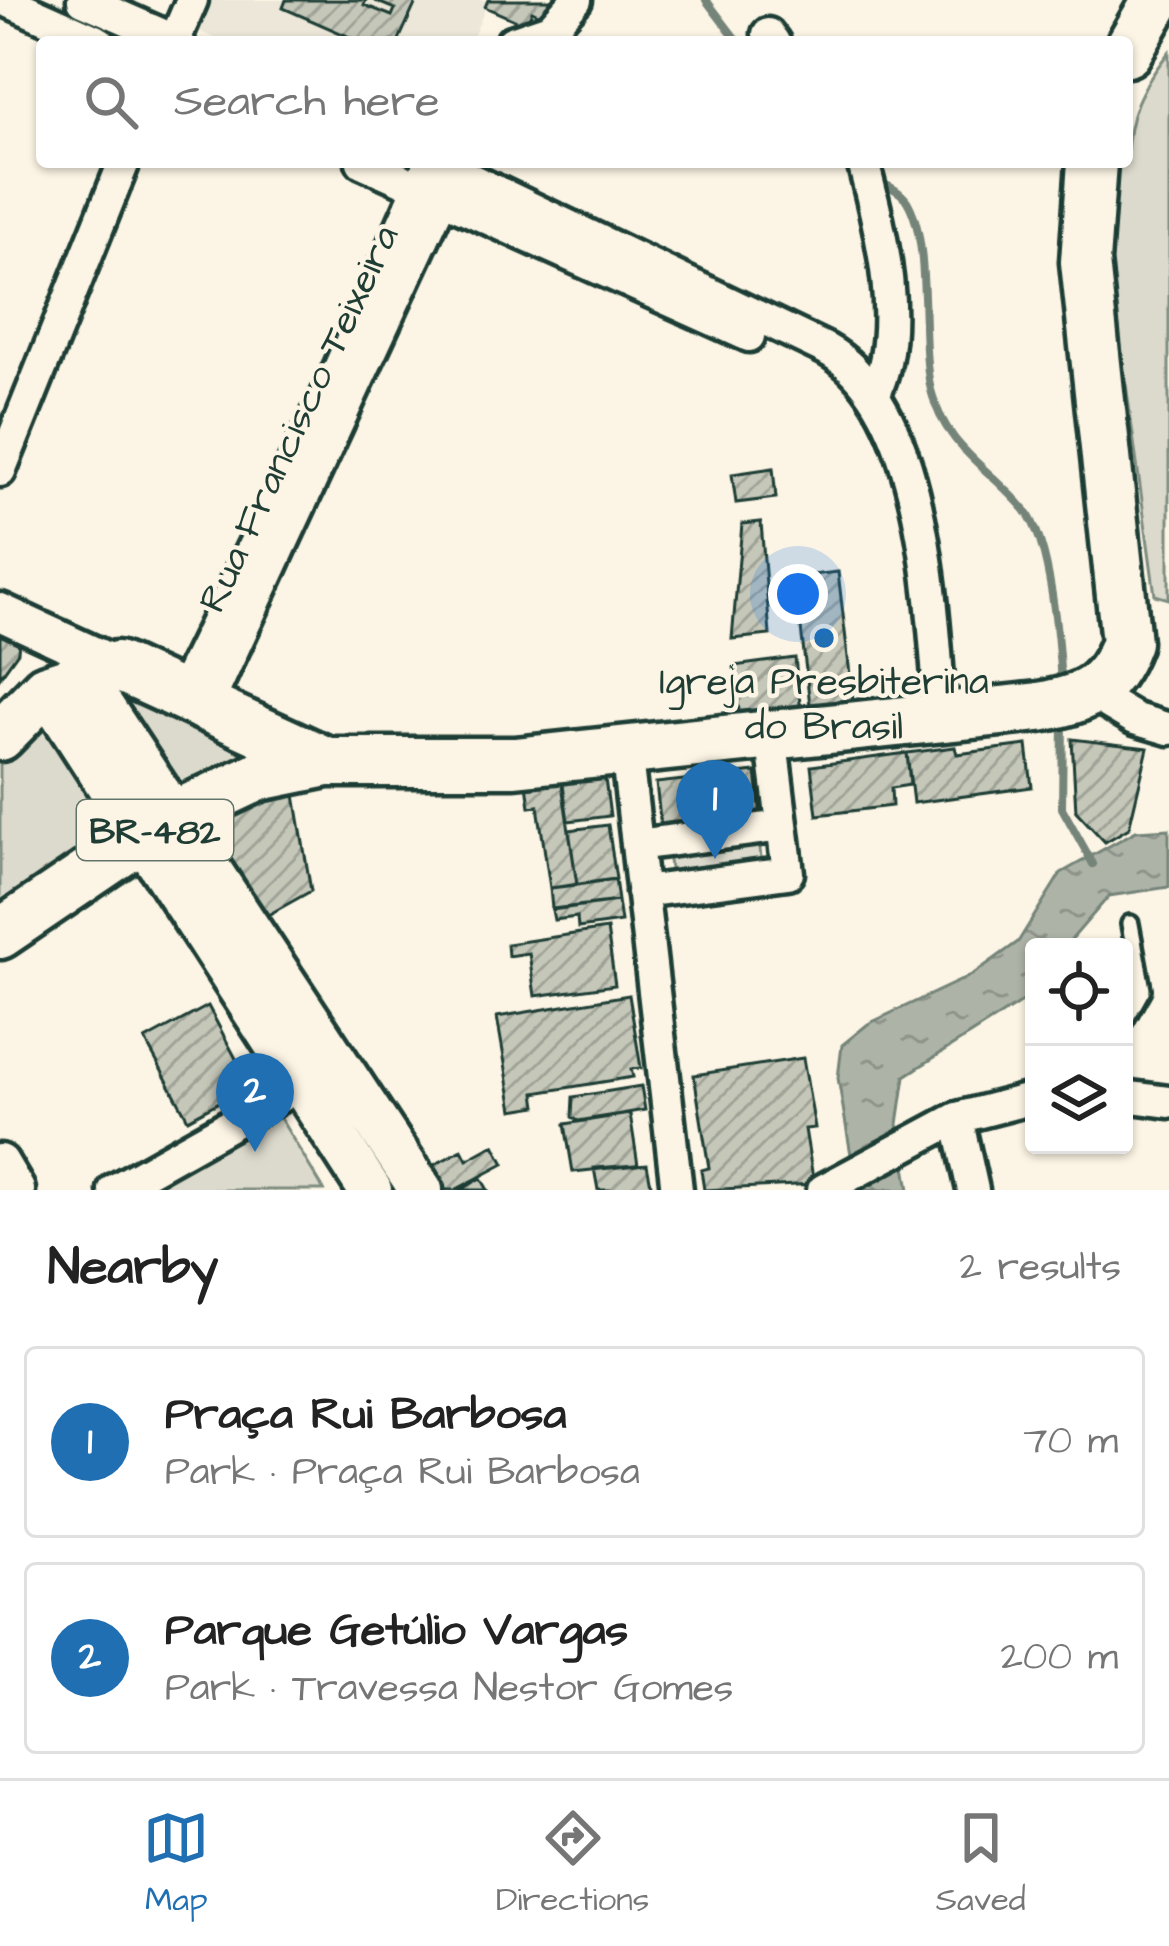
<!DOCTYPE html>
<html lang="en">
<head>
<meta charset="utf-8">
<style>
  :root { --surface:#fff; --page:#f2f2f2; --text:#222; --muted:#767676; --line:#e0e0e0; --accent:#1f6fb2 }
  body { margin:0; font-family:"Architects Daughter",sans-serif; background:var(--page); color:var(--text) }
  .controls { position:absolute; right:36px; bottom:36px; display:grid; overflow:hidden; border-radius:12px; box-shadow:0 3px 9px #0004 }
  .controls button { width:108px; height:108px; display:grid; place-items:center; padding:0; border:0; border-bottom:3px solid var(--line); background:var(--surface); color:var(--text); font:60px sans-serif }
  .you { position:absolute; left:798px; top:594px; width:42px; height:42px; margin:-30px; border:9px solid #fff; border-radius:50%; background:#1a73e8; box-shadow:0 0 0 18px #1a73e833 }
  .badge { display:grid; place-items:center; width:78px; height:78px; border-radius:50%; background:var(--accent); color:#fff; font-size:39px; font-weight:700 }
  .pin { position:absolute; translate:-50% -99px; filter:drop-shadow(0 3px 6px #0008) }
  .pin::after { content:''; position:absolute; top:63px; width:42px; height:36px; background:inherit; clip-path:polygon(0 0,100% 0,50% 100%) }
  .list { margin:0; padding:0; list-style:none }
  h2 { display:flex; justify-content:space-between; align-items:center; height:156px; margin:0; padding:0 48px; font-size:51px }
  h2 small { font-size:39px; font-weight:400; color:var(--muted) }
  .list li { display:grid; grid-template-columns:78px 1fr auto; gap:36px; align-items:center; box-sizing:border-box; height:192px; margin:0 24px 24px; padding:0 24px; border:3px solid var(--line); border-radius:12px }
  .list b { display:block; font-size:45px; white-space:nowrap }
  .list p { margin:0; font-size:39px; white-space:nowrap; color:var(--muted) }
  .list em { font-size:39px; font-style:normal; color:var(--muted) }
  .icon { flex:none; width:66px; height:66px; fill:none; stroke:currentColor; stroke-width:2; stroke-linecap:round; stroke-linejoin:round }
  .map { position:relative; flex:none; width:1169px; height:1190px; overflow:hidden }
  .search { position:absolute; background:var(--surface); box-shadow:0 3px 9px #0004; left:36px; right:36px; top:36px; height:132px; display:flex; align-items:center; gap:30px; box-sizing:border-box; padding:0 42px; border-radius:12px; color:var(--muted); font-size:45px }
  .sheet { height:588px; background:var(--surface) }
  nav { display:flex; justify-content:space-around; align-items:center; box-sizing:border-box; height:168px; border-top:3px solid var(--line); background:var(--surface); font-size:33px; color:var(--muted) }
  nav a { display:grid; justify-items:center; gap:6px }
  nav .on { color:var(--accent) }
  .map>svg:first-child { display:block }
  .built { fill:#ece7d8 }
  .green { fill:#dcdacc; stroke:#7e8c80; stroke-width:3 }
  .water { fill:url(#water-ripples); stroke:#758479; stroke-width:3 }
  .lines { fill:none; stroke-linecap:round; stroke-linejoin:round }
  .stream { stroke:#758479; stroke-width:8 }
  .building { fill:url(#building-hatch); stroke:#1f3d34; stroke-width:3 }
  .service-casing { stroke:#1f3d34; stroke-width:24 }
  .minor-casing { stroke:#1f3d34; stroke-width:39 }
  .tertiary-casing { stroke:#1f3d34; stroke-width:45 }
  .secondary-casing { stroke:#1f3d34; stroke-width:51 }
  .trunk-casing { stroke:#1f3d34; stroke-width:57 }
  .service { stroke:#fcf5e5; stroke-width:15 }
  .minor { stroke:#fcf5e5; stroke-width:30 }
  .tertiary { stroke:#fcf5e5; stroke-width:36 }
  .secondary { stroke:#fcf5e5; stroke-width:42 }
  .trunk { stroke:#fcf5e5; stroke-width:48 }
  .poi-dot { fill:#1f6fb2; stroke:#fcf5e5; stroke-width:4.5 }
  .labels { text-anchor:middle; stroke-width:9; stroke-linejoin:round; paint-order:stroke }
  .shield { fill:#fcf5e5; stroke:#617469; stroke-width:3 }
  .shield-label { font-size:36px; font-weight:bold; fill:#1f3d34 }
  .street-label { font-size:39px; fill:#1f3d34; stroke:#fcf5e5 }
  .poi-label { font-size:39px; fill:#1f3d34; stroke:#fcf5e5 }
</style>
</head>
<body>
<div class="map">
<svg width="1169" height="1190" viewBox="0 0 1169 1190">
  <defs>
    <pattern id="water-ripples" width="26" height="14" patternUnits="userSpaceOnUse" patternTransform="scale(3)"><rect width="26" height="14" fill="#aeb3a7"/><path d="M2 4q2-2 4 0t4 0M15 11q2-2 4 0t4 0" fill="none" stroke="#8d9389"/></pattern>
    <pattern id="building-hatch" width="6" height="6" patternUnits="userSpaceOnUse" patternTransform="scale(3)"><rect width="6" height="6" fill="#c5c7b9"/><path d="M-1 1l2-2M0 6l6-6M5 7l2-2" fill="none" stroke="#9fa397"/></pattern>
  </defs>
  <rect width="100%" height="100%" fill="#fcf5e5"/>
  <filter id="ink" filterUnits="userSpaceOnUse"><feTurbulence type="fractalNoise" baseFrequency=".00833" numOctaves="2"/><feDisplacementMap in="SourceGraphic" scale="24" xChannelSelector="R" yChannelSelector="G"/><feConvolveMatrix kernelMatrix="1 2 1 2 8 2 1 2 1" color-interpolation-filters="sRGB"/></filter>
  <g filter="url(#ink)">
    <path class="built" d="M213 0H489L471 42H223L199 31Z"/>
    <path class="green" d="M1169 52V599L1155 595 1112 282 1108 226 1116 162H1127C1127 114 1140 89 1169 52Z
      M106 688 281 758 168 801Z
      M45 713 115 845 0 918V760Z
      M759 840 762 867 671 878 668 851Z
      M277 1113 324 1190H141Z"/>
    <path class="water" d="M1169 829V887L1109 896 1065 947H1034V994L905 1076 898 1124 909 1190H857L838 1078 842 1045 868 1024 972 975 1018 942 1061 873 1136 831Z"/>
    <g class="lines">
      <path class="stream" d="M706 0 738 42
        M877 181C888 186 900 190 907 201 932 242 919 339 931 390 945 448 990 468 1025 510 1051 542 1059 645 1061 687
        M1063 720 1062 808 1093 864"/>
    </g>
    <path class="building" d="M286 0H366L364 5 392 16 395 9 373 0H417L398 42H361L283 8Z
      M488 0H558L549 19 532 11 526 25 485 7Z
      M773 468 776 498 736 503 732 474Z
      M761 522 770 635 732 639 742 524Z
      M838 572 853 700 810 705 795 577Z
      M0 629 19 640 18 652 0 677Z
      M795 658 801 712 740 720 734 666Z
      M1072 739 1148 748 1129 828 1105 842 1076 811Z
      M1027 745 1032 787 913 803 907 753 955 747 957 754Z
      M907 753 910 785 891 788 892 806 817 815 811 766Z
      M603 764 610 816 568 821 561 770Z
      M560 771 577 885 550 888 538 806 530 807 526 776Z
      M756 772 761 816 661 828 656 783Z
      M295 795 311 891 259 920 205 825 242 804Z
      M608 825 616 879 577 885 569 830Z
      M615 879 618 901 552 909 550 888Z
      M618 901 621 922 578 928 577 917 554 920 552 910Z
      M607 929 615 985 535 996 529 953 508 956 507 944Z
      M629 995 641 1068 631 1069 633 1077 535 1093 537 1106 513 1110 497 1017Z
      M208 1006 250 1085 188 1119 145 1040Z
      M803 1058 815 1128 805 1129 814 1184 704 1190 701 1170 709 1168 694 1075Z
      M641 1086 645 1110 578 1121 572 1117 573 1097Z
      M630 1114 638 1165 573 1172 565 1124Z
      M494 1145 504 1164 455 1190H435L425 1170 462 1150 467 1160Z
      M647 1164 652 1190H598L594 1168Z
      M481 1178 488 1190H461Z"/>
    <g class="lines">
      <defs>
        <path id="service" d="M1124 1021 1142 989 1130 924"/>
        <path id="minor" d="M5 0 99 42
          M83 0 179 42
          M768 34 774 42
          M174 42 192 0
          M512 42 550 29 576 0
          M362 162 749 336
          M435 162 826 349C928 406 932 613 941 717
          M863 162C881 231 906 329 874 395
          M0 471 124 162
          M181 694 329 391 430 162
          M1093 694 1135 719 1169 729
          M207 706 459 162
          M626 749 677 1190
          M637 845 782 826
          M642 892 788 873 771 734
          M1124 1096 1169 1102
          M957 1118 973 1190
          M114 1190 318 1075
          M823 1190 957 1118 1034 1098"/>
        <path id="tertiary" d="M0 612 117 666
          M0 1163 16 1190"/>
        <path id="secondary" d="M82 676 421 1190
          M46 689 370 1190"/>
        <path id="trunk" d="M1127 52 1157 0
          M0 736 46 689 117 666 327 762
          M0 934 174 816 259 776 327 762H515L1039 707C1086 699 1109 688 1126 642L1085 262 1092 162"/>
      </defs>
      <use href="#service" class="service-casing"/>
      <use href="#minor" class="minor-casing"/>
      <use href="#tertiary" class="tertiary-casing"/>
      <use href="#secondary" class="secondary-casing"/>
      <use href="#trunk" class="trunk-casing"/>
      <use href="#service" class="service"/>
      <use href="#minor" class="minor"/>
      <use href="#tertiary" class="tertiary"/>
      <use href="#secondary" class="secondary"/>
      <use href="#trunk" class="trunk"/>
    </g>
  </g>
  <circle class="poi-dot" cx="824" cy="638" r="12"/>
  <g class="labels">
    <rect class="shield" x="77" y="800" width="156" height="60" rx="9"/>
    <g class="shield-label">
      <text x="155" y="843">BR-482</text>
    </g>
    <g class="street-label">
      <text transform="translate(297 418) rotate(-65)" y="14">Rua Francisco Teixeira</text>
    </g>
    <g class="poi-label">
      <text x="824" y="694">Igreja Presbiterina<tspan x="824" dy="45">do Brasil</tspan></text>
    </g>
  </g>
</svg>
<div class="controls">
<button><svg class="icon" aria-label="locate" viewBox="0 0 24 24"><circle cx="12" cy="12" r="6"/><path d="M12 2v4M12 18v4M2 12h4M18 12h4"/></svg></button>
<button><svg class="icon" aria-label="layers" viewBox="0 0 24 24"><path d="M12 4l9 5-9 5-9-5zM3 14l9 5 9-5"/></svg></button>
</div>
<div class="you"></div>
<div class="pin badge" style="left:715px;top:859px">1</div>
<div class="pin badge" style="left:255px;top:1152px">2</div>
<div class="search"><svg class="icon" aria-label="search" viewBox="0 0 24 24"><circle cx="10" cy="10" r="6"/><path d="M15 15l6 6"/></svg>Search here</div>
</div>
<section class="sheet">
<h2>Nearby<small>2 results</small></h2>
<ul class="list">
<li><span class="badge">1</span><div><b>Praça Rui Barbosa</b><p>Park · Praça Rui Barbosa</p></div><em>70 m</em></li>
<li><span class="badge">2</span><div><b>Parque Getúlio Vargas</b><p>Park · Travessa Nestor Gomes</p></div><em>200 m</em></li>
</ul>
</section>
<nav>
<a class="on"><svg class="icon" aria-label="map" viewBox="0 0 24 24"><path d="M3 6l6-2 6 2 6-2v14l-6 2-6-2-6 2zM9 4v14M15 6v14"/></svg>Map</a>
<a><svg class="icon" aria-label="directions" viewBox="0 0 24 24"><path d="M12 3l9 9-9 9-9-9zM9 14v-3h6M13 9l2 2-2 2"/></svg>Directions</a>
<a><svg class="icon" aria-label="saved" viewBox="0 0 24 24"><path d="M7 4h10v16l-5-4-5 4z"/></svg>Saved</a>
</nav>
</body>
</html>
